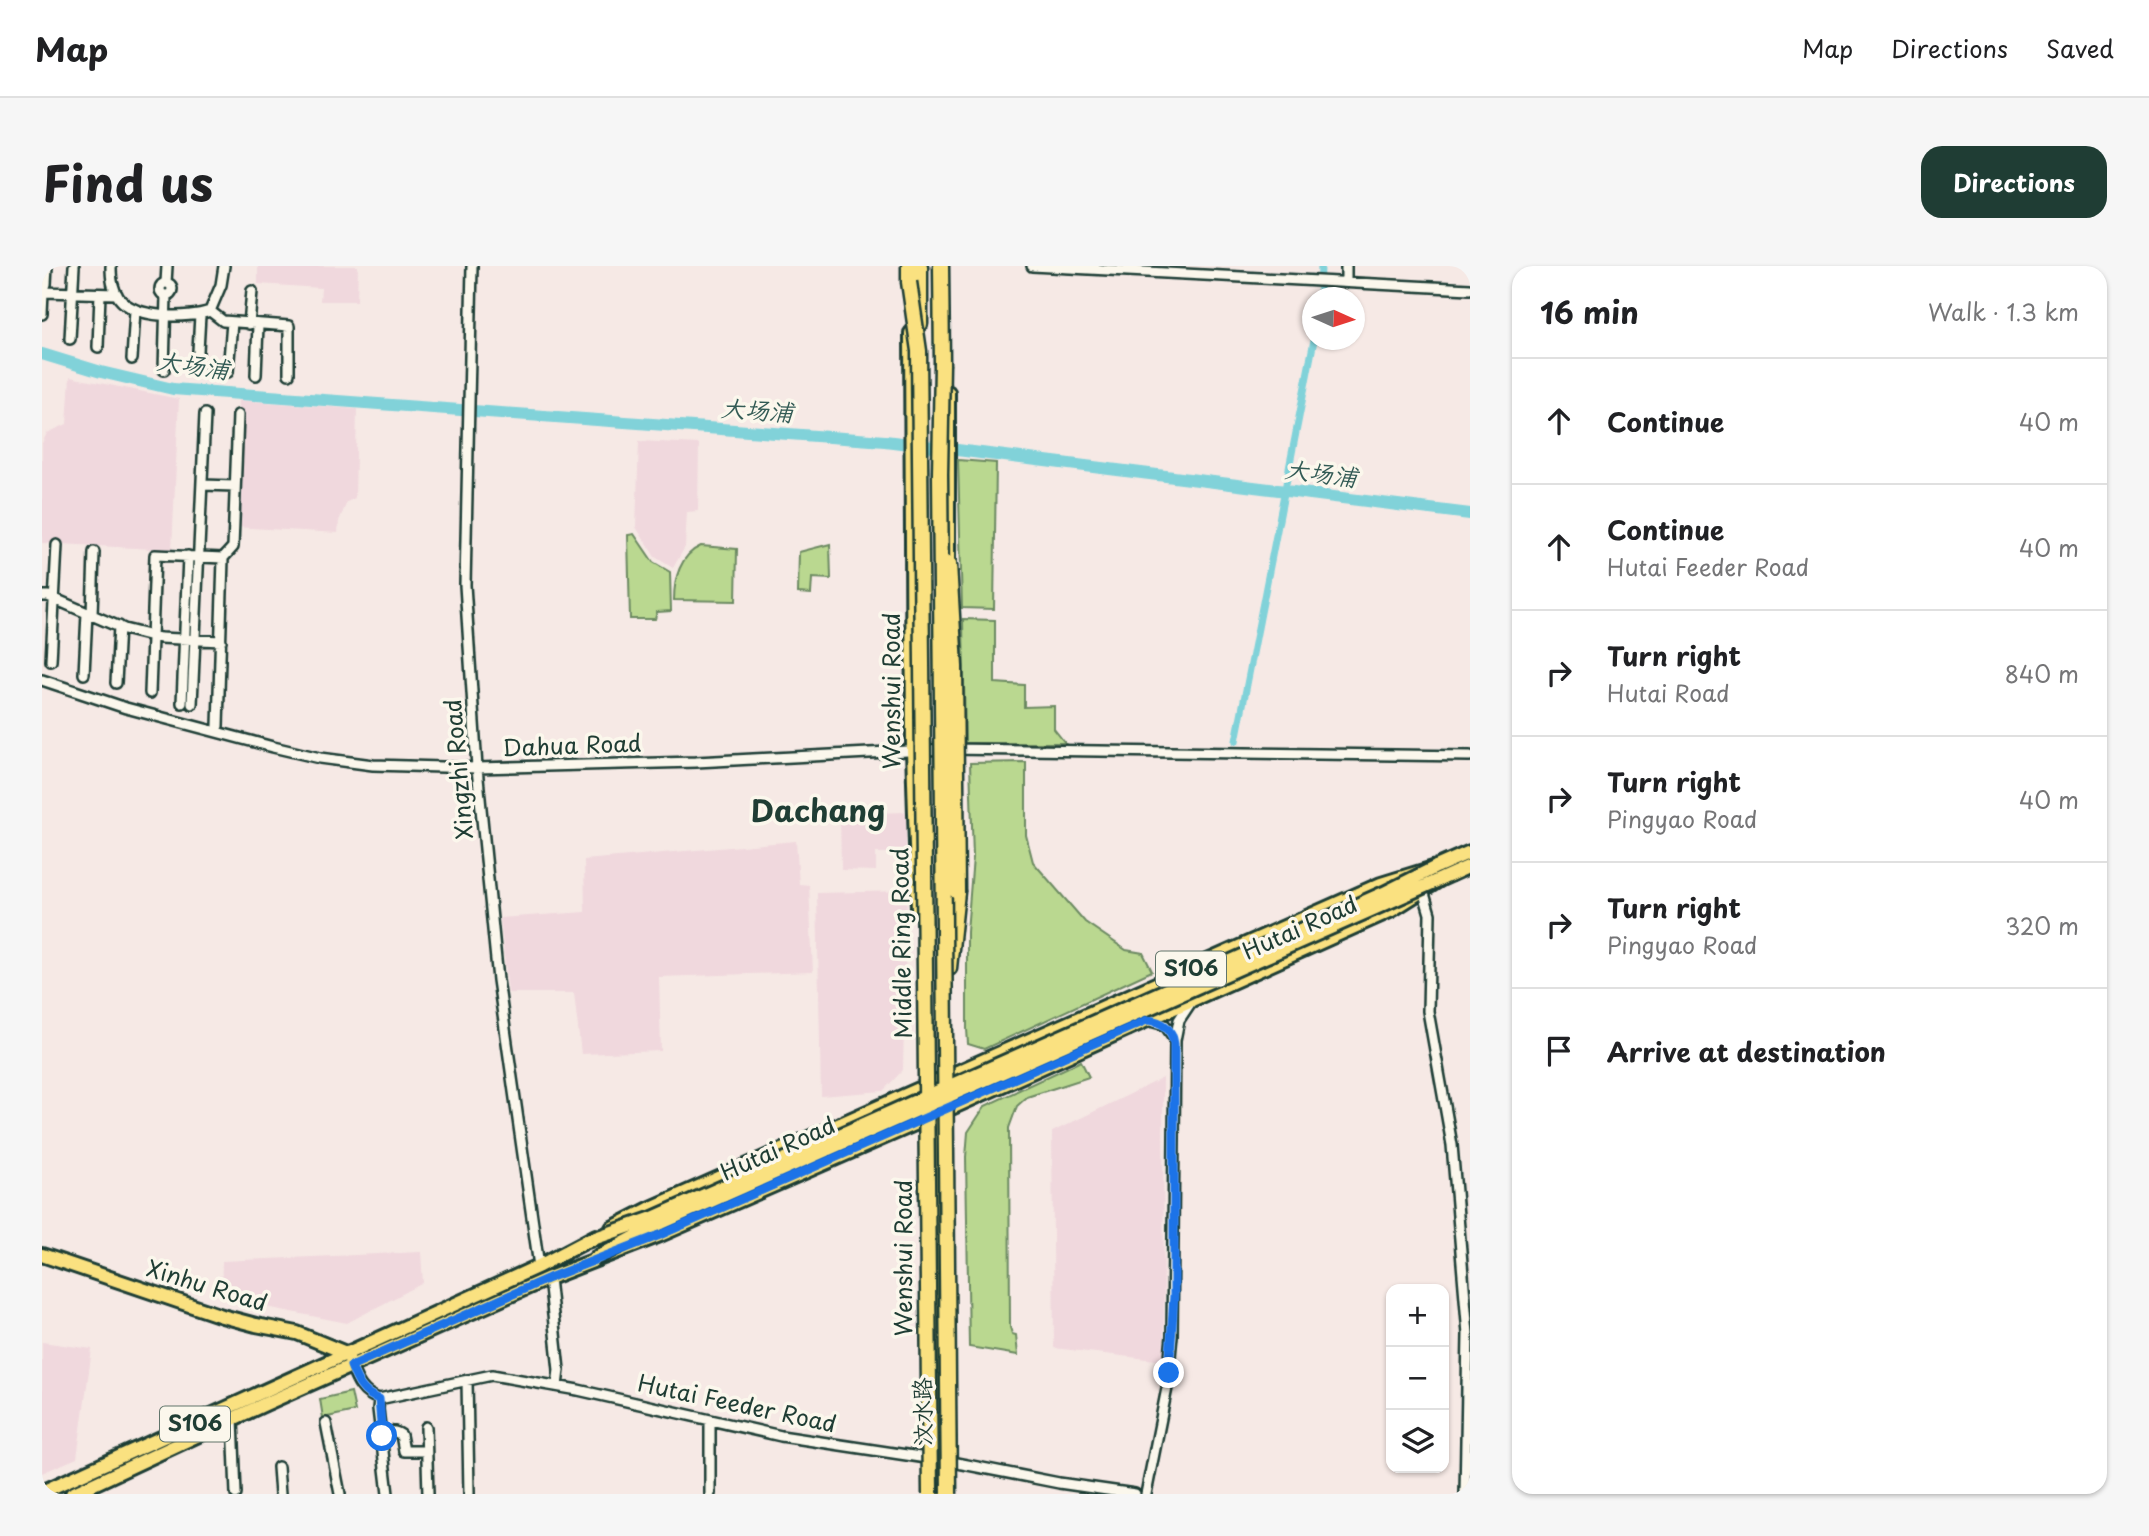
<!DOCTYPE html>
<html lang="en">
<head>
<meta charset="utf-8">
<style>
  :root { --surface:#fff; --page:#f6f6f6; --text:#202124; --muted:#757577; --line:#e0e0e0; --accent:#1f3d34 }
  body { margin:0; font-family:"Playpen Sans","LXGW WenKai TC",sans-serif; background:var(--page); color:var(--text) }
  .controls { position:absolute; right:21px; bottom:21px; display:grid; overflow:hidden; border-radius:14px; box-shadow:0 2px 5px #0004 }
  .controls button { width:63px; height:63px; display:grid; place-items:center; padding:0; border:0; border-bottom:2px solid var(--line); background:var(--surface); color:var(--text); font:35px sans-serif }
  .compass { position:absolute; left:1260px; top:21px; width:63px; height:63px; border-radius:50%; background:var(--surface); box-shadow:0 2px 5px #0004; rotate:93deg }
  .stop { position:absolute; width:21px; height:21px; margin:-16px; border:5px solid #1a73e8; border-radius:50%; background:#fff }
  .stop.end { background:#1a73e8; border-color:#fff; box-shadow:0 2px 7px #0008 }
  .list { margin:0; padding:0; list-style:none }
  h2 { display:flex; justify-content:space-between; align-items:center; height:91px; margin:0; padding:0 28px; font-size:30px }
  h2 small { font-size:23px; font-weight:400; color:var(--muted) }
  .list li { display:grid; grid-template-columns:46px 1fr auto; gap:21px; align-items:center; box-sizing:border-box; height:126px; padding:0 28px; border-top:2px solid var(--line) }
  .list b { display:block; font-size:26px; white-space:nowrap }
  .list p { margin:0; font-size:23px; white-space:nowrap; color:var(--muted) }
  .list em { font-size:23px; font-style:normal; color:var(--muted) }
  .icon { flex:none; width:38px; height:38px; fill:none; stroke:currentColor; stroke-width:2; stroke-linecap:round; stroke-linejoin:round }
  .map { position:relative; flex:none; width:1428px; height:1228px; overflow:hidden; border-radius:21px }
  header { display:flex; align-items:center; gap:42px; box-sizing:border-box; height:98px; padding:0 35px; background:var(--surface); border-bottom:2px solid var(--line) }
  header strong { font-size:33px }
  nav { display:flex; gap:38px; margin-inline-start:auto; font-size:24px }
  .intro { display:flex; align-items:center; justify-content:space-between; box-sizing:border-box; height:168px; padding:0 42px }
  h1 { margin:0; font-size:49px }
  .button { padding:18px 32px; border-radius:21px; background:var(--accent); color:#fff; font-size:24px; font-weight:700 }
  main { display:flex; gap:42px; padding:0 42px }
  aside { flex:1; background:var(--surface); border-radius:21px; box-shadow:0 2px 5px #0004 }
  .map>svg:first-child { display:block }
  .built { fill:#f0d8dd }
  .green { fill:#bad890; stroke:#6c8a62; stroke-width:2 }
  .lines { fill:none; stroke-linecap:round; stroke-linejoin:round }
  .canal { stroke:#81d2d9; stroke-width:7 }
  .river { stroke:#81d2d9; stroke-width:12 }
  .minor-casing { stroke:#1f3d34; stroke-width:14 }
  .major-casing { stroke:#1f3d34; stroke-width:18 }
  .highway-casing { stroke:#1f3d34; stroke-width:19 }
  .minor { stroke:#fbf7ec; stroke-width:9 }
  .major { stroke:#fae180; stroke-width:12 }
  .highway { stroke:#fae180; stroke-width:14 }
  .major-bridge-casing { stroke:#1f3d34; stroke-width:18; stroke-linecap:butt }
  .highway-bridge-casing { stroke:#1f3d34; stroke-width:19; stroke-linecap:butt }
  .major-bridge { stroke:#fae180; stroke-width:12 }
  .highway-bridge { stroke:#fae180; stroke-width:14 }
  .route { stroke:#1a73e8; stroke-width:9 }
  .labels { text-anchor:middle; stroke-width:7; stroke-linejoin:round; paint-order:stroke }
  .shield { fill:#fbf7ec; stroke:#61756b; stroke-width:2 }
  .shield-label { font-size:21px; font-weight:bold; fill:#1f3d34 }
  .street-label { font-size:23px; fill:#1f3d34; stroke:#fbf7ec }
  .water-label { font-size:24px; font-style:italic; fill:#335b55; stroke:#fbf7ec }
  .district-label { font-size:30px; font-weight:bold; fill:#1f3d34; stroke:#fbf7ec }
</style>
</head>
<body>
<header>
<strong>Map</strong>
<nav><a>Map</a><a>Directions</a><a>Saved</a></nav>
</header>
<div class="intro"><h1>Find us</h1><a class="button">Directions</a></div>
<main>
<div class="map">
<svg width="1428" height="1228" viewBox="0 0 1428 1228">
  <rect width="100%" height="100%" fill="#f6e9e5"/>
  <filter id="ink" filterUnits="userSpaceOnUse"><feTurbulence type="fractalNoise" baseFrequency=".0143" numOctaves="2"/><feDisplacementMap in="SourceGraphic" scale="14" xChannelSelector="R" yChannelSelector="G"/><feConvolveMatrix kernelMatrix="1 2 1 2 8 2 1 2 1" color-interpolation-filters="sRGB"/></filter>
  <g filter="url(#ink)">
    <path class="built" d="M216 0H316L315 35H278L279 22 216 18Z
      M28 111 137 133 130 284 0 277V177L5 167 25 158Z
      M196 134 315 143 313 232 305 236 297 255 296 267 192 261Z
      M597 175 657 178 656 245 645 246 643 281 631 302 613 291 594 261Z
      M864 546V587H834V605L799 604 798 548Z
      M754 575 757 618 767 619 771 706 617 711 619 785 539 788 532 727H466L458 652 543 646 542 594Z
      M865 625 861 804 841 825 779 830 775 627Z
      M1121 812 1122 1095 1012 1082 1010 866Z
      M379 986 381 1017 305 1057 179 1032 180 995Z
      M0 1076 50 1083 35 1192 0 1207Z"/>
    <path class="green" d="M916 194 954 197 952 343 920 342Z
      M592 268 611 296 628 306 629 345 615 346 613 353H588L586 269Z
      M788 278 789 313 770 312 769 328 756 327 757 286Z
      M659 280 695 283 694 335 632 334C632 313 638 289 659 280Z
      M921 353 953 354V417L982 419V441L1012 440V463L1023 477H923Z
      M984 496V569L991 596 1043 656 1084 684 1101 687 1110 705 942 783 926 778 925 763V666L931 591 928 497Z
      M1039 795 1047 811 985 831 975 840 967 862 968 1061 970 1068 974 1069 976 1089 927 1081 924 891 926 866 943 840Z
      M309 1126 313 1145 281 1152 278 1133Z"/>
    <g class="lines">
      <path class="canal" d="M1278 32 1279 0
        M1194 475 1272 74"/>
      <path class="river" d="M0 88 59 106 131 123 843 175 1428 248"/>
      <defs>
        <path id="minor" d="M69 0C69 12 70 22 77 32 93 53 146 53 168 45L179 19 182 0
          M430 0 423 319 435 502 456 714 497 1000
          M990 0 1428 23
          M1304 0V16
          M118 23a6 6 0 1 1 12 0a6 6 0 1 1-12 0Z
          M124 17 125 0
          M1 26 4 18 5 0
          M168 45 181 55 247 60V108
          M0 48 1 26 75 28
          M207 58 210 25
          M28 73 32 0
          M56 81 58 28
          M90 93 93 44
          M155 103 158 49
          M122 104 124 29
          M186 106 190 56
          M214 109 216 59
          M160 219 193 220
          M0 330H6L82 363 118 372 179 375
          M50 349 52 286
          M9 395 15 279
          M42 408 45 347
          M0 414 84 442 231 481 278 492 331 499 435 502 654 496 904 483 1428 490
          M74 417 77 360
          M108 427 113 289 181 292
          M140 437 146 290
          M150 438 163 148
          M176 460 181 292 191 281 196 149
          M1381 624 1388 648 1386 745 1410 879 1426 1068 1423 1228
          M1105 754 1123 759 1132 772
          M507 1012 517 1104 515 1120
          M309 1100C315 1115 320 1128 337 1133L450 1109 536 1124 739 1170 891 1193
          M425 1114 427 1228
          M337 1133 336 1143 346 1228
          M191 1153 194 1228
          M668 1154V1228
          M284 1157 298 1228
          M384 1161 386 1228
          M340 1170C347 1165 352 1164 359 1169L362 1185H384
          M905 1195 1017 1217 1093 1228
          M236 1201 238 1228
          M1104 1228 1125 1122 1130 1070 1133 774 1137 754 1149 736"/>
        <path id="major" d="M869 67 871 484 876 643
          M906 307V126
          M892 848 896 1228
          M570 962 607 943 1339 618 1394 601 1428 586
          M0 989 180 1050 214 1059 255 1067 304 1087 306 1091
          M0 1226 497 1000 554 970
          M30 1228 223 1138 507 1012 618 969 907 843 1350 644 1399 613 1428 600"/>
        <path id="highway" d="M867 0V16
          M899 0 900 98
          M878 58V0
          M907 702 915 626"/>
      </defs>
      <use href="#minor" class="minor-casing"/>
      <use href="#major" class="major-casing"/>
      <use href="#highway" class="highway-casing"/>
      <use href="#minor" class="minor"/>
      <use href="#major" class="major"/>
      <use href="#highway" class="highway"/>
      <defs>
        <path id="major-bridge" d="M545 975 611 952 1342 627 1394 601
          M552 993 614 960 1399 613"/>
        <path id="highway-bridge" d="M867 16 877 85 888 1228
          M900 98 898 208 907 1228
          M907 298 913 401 915 626"/>
      </defs>
      <use href="#major-bridge" class="major-bridge-casing"/>
      <use href="#highway-bridge" class="highway-bridge-casing"/>
      <use href="#major-bridge" class="major-bridge"/>
      <use href="#highway-bridge" class="highway-bridge"/>
    </g>
  </g>
  <g class="lines" filter="url(#ink)">
    <path class="route" d="M340 1170 337 1133C320 1128 315 1115 309 1100L507 1012 618 969 1105 754C1120 755 1130 762 1132 778V1029L1127 1107"/>
  </g>
  <g class="labels">
    <g class="shield">
      <rect x="1114" y="685.5" width="70" height="35" rx="5"/>
      <rect x="118" y="1140.5" width="70" height="35" rx="5"/>
    </g>
    <g class="shield-label">
      <text x="1149" y="710">S106</text>
      <text x="153" y="1165">S106</text>
    </g>
    <g class="street-label">
      <text transform="translate(850 425) rotate(-90)" y="8">Wenshui Road</text>
      <text transform="translate(530 480) rotate(-2)" y="8">Dahua Road</text>
      <text transform="translate(417 503) rotate(-95)" y="8">Xingzhi Road</text>
      <text transform="translate(1258 662) rotate(-24)" y="8">Hutai Road</text>
      <text transform="translate(860 677) rotate(-91)" y="8">Middle Ring Road</text>
      <text transform="translate(736 883) rotate(-24)" y="8">Hutai Road</text>
      <text transform="translate(862 992) rotate(-90)" y="8">Wenshui Road</text>
      <text transform="translate(165 1020) rotate(17)" y="8">Xinhu Road</text>
      <text transform="translate(695 1138) rotate(12)" y="8">Hutai Feeder Road</text>
      <text transform="translate(881 1146) rotate(-91)" y="8">汶水路</text>
    </g>
    <g class="water-label">
      <text transform="translate(151 100) rotate(8)" y="8">大场浦</text>
      <text transform="translate(715 145) rotate(4)" y="8">大场浦</text>
      <text transform="translate(1279 208) rotate(7)" y="8">大场浦</text>
    </g>
    <g class="district-label">
      <text x="776" y="556">Dachang</text>
    </g>
  </g>
</svg>
<div class="controls">
<button>+</button>
<button>−</button>
<button><svg class="icon" aria-label="layers" viewBox="0 0 24 24"><path d="M12 4l9 5-9 5-9-5zM3 14l9 5 9-5"/></svg></button>
</div>
<svg class="compass" viewBox="-18 -18 36 36"><path d="M0-13l5 13h-10z" fill="#e53935"/><path d="M0 13l5-13h-10z" fill="#757577"/></svg>
<div class="stop" style="left:340px;top:1170px"></div>
<div class="stop end" style="left:1127px;top:1107px"></div>
</div>
<aside>
<h2>16 min<small>Walk · 1.3 km</small></h2>
<ul class="list">
<li><svg class="icon" aria-label="ahead" viewBox="0 0 24 24"><path d="M12 20V5M6 11l6-6 6 6"/></svg><div><b>Continue</b></div><em>40 m</em></li>
<li><svg class="icon" aria-label="ahead" viewBox="0 0 24 24"><path d="M12 20V5M6 11l6-6 6 6"/></svg><div><b>Continue</b><p>Hutai Feeder Road</p></div><em>40 m</em></li>
<li><svg class="icon" aria-label="right" viewBox="0 0 24 24"><path d="M7 20v-9h11M14 6l5 5-5 5"/></svg><div><b>Turn right</b><p>Hutai Road</p></div><em>840 m</em></li>
<li><svg class="icon" aria-label="right" viewBox="0 0 24 24"><path d="M7 20v-9h11M14 6l5 5-5 5"/></svg><div><b>Turn right</b><p>Pingyao Road</p></div><em>40 m</em></li>
<li><svg class="icon" aria-label="right" viewBox="0 0 24 24"><path d="M7 20v-9h11M14 6l5 5-5 5"/></svg><div><b>Turn right</b><p>Pingyao Road</p></div><em>320 m</em></li>
<li><svg class="icon" aria-label="arrive" viewBox="0 0 24 24"><path d="M6 21V4h12l-3 4 3 4H6"/></svg><div><b>Arrive at destination</b></div></li>
</ul>
</aside>
</main>
</body>
</html>
